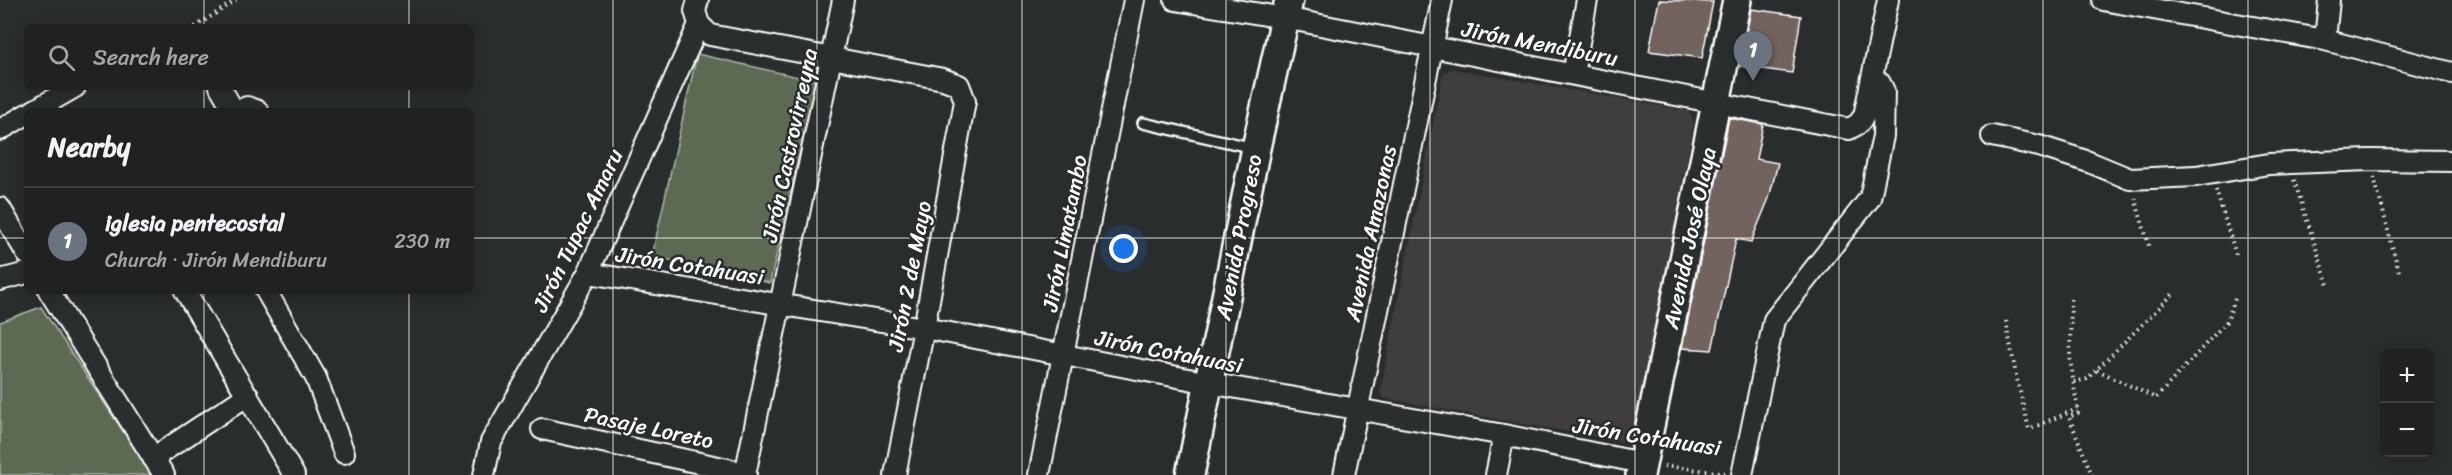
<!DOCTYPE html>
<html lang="en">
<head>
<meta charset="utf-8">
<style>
  :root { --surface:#202222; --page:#282a2a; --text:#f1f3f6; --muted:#a2a4a5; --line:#3d3f40; --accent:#ffd166 }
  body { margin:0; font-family:Sriracha,sans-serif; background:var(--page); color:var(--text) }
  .controls { position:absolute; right:18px; bottom:18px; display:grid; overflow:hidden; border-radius:9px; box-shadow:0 3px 15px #0003 }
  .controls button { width:54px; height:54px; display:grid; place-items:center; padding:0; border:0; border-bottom:2px solid var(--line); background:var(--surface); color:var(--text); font:30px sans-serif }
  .you { position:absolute; left:1124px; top:249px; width:21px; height:21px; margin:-15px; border:4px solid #fff; border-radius:50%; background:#1a73e8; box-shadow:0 0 0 9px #1a73e833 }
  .badge { display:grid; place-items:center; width:39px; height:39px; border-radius:50%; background:var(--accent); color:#fff; font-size:20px; font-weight:700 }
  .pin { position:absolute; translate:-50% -50px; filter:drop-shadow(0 2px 3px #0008) }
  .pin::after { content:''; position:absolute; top:32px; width:21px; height:18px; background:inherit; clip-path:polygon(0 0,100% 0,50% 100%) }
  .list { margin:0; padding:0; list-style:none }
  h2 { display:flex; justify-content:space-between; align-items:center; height:78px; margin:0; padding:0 24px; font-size:26px }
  h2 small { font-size:20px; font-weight:400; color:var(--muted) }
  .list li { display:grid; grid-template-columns:39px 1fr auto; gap:18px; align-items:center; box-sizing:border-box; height:108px; padding:0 24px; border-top:2px solid var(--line) }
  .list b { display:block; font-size:22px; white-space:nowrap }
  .list p { margin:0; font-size:20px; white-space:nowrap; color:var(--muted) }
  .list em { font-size:20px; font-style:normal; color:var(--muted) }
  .icon { flex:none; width:33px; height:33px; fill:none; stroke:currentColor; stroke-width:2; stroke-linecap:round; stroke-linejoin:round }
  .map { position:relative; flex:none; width:2452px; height:475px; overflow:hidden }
  .search { position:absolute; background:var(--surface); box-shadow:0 3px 15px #0003; left:24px; top:24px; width:450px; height:66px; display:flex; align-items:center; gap:15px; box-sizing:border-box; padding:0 21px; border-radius:9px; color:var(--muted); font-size:22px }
  .panel { position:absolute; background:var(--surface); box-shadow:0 3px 15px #0003; left:24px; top:108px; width:450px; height:186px; border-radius:9px }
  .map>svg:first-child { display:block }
  .built { fill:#403e3d }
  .green { fill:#5d6b53; stroke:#aeb5a9; stroke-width:1.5 }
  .building { fill:#72645f; stroke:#fff; stroke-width:1.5 }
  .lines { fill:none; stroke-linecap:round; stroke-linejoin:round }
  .lane-casing { stroke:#fff; stroke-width:14 }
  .street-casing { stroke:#fff; stroke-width:24 }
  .secondary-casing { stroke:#fff; stroke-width:32 }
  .path { stroke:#fff; stroke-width:4; stroke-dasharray:1.5 4.5; stroke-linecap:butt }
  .lane { stroke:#2a2d2e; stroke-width:9 }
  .street { stroke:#2a2d2e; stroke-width:20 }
  .secondary { stroke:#2a2d2e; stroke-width:27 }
  .grid { fill:none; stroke:#fff; stroke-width:1.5; stroke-opacity:0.55 }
  .labels { text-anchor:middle; stroke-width:5; stroke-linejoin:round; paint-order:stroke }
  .street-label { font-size:22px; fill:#fff; stroke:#2a2d2e }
</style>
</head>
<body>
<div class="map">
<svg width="2452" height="475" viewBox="0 0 2452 475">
  <rect width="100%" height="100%" fill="#2a2d2e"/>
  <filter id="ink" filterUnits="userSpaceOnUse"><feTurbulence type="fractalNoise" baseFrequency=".0167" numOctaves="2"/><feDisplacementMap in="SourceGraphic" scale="12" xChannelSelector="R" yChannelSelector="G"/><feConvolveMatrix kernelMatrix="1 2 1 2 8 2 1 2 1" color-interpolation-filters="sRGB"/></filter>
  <g filter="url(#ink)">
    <path class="built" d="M1453 69 1689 111 1694 122 1634 444 1383 398 1380 393 1443 73Z"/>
    <path class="green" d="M697 54 816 81 770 283 652 256Z
      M41 307 152 475H0V322Z"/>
    <path class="building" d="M1659 0 1713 2 1702 58 1649 51Z
      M1751 9 1801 16 1792 73 1740 66Z
      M1729 118 1763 124 1756 159 1778 163 1769 198 1751 242 1736 239 1712 350 1682 348Z"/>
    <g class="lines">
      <defs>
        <path id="lane" d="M1143 123 1254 148"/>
        <path id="street" d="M1175 0 1285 18 1849 129 1858 124 1864 116 1888 0
          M2103 0 2325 40 2452 73
          M699 24 710 35 943 79 959 85 965 101 924 328 895 475
          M2325 40 2329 0
          M1573 74 1587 0
          M220 87 234 111
          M33 111 75 87
          M237 111 247 107 258 111
          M0 130 27 114
          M1992 136 2039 146 2089 162 2130 179 2196 176 2269 164 2369 160 2452 161
          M0 208 27 254
          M588 273 924 328 1209 383 1504 435 1642 463
          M0 280 27 273
          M49 291 164 475
          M185 291 294 475
          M266 291 316 378 344 453
          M542 429 746 473
          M153 458 248 395
          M484 475 491 442 588 273 699 24 695 11 698 0
          M745 475 843 0
          M1039 475 1134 0
          M1344 475 1442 0
          M1496 475 1504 435
          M1742 475 1774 320 1870 198 1883 136 1884 91 1880 83 1872 78"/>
        <path id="secondary" d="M1190 475 1256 148 1289 0
          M1640 475 1737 0"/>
      </defs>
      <use href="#lane" class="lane-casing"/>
      <use href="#street" class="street-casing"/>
      <use href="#secondary" class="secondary-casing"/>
      <path class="path" d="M195 27 236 0
        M2374 177 2399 272
        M2294 180 2329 288
        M2216 190 2237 258
        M2135 198 2150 249
        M2071 299 2070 358 2078 413 2069 417 2092 475
        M2006 321 2016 375 2029 429 2077 409
        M2097 370 2156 398 2227 321 2236 296
        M2074 382 2087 379 2173 294
        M1664 466 1725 473"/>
      <use href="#lane" class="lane"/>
      <use href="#street" class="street"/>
      <use href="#secondary" class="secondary"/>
    </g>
  </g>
  <path class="grid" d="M204 0V27M409 0V27M613 0V475M817 0V475M1022 0V475M1226 0V475M1430 0V475M1635 0V475M1839 0V475M2043 0V475M2248 0V475M204 87V111M409 87V111M0 238H27M471 238H2452M204 291V475M409 291V475"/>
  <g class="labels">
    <g class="street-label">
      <text transform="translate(1540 43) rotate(11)" y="8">Jirón Mendiburu</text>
      <text transform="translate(789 145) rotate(-78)" y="8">Jirón Castrovirreyna</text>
      <text transform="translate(577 230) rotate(-64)" y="8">Jirón Tupac Amaru</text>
      <text transform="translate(1064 233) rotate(-79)" y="8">Jirón Limatambo</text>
      <text transform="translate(1370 233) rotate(-78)" y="8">Avenida Amazonas</text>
      <text transform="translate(1238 237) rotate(-79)" y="8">Avenida Progreso</text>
      <text transform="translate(1689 238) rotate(-78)" y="8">Avenida José Olaya</text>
      <text transform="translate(690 265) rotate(9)" y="8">Jirón Cotahuasi</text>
      <text transform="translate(909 276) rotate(-79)" y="8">Jirón 2 de Mayo</text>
      <text transform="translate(1169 351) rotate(11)" y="8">Jirón Cotahuasi</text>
      <text transform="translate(649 427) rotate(12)" y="8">Pasaje Loreto</text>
      <text transform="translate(1647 436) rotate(9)" y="8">Jirón Cotahuasi</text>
    </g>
  </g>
</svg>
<div class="controls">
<button>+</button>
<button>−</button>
</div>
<div class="you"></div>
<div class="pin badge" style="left:1753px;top:81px;background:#6b7280">1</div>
<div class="search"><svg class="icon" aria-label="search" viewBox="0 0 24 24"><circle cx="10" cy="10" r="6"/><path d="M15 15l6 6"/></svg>Search here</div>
<section class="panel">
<h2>Nearby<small></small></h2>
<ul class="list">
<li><span class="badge" style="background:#6b7280">1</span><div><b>iglesia pentecostal</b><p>Church · Jirón Mendiburu</p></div><em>230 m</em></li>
</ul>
</section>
</div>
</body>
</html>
